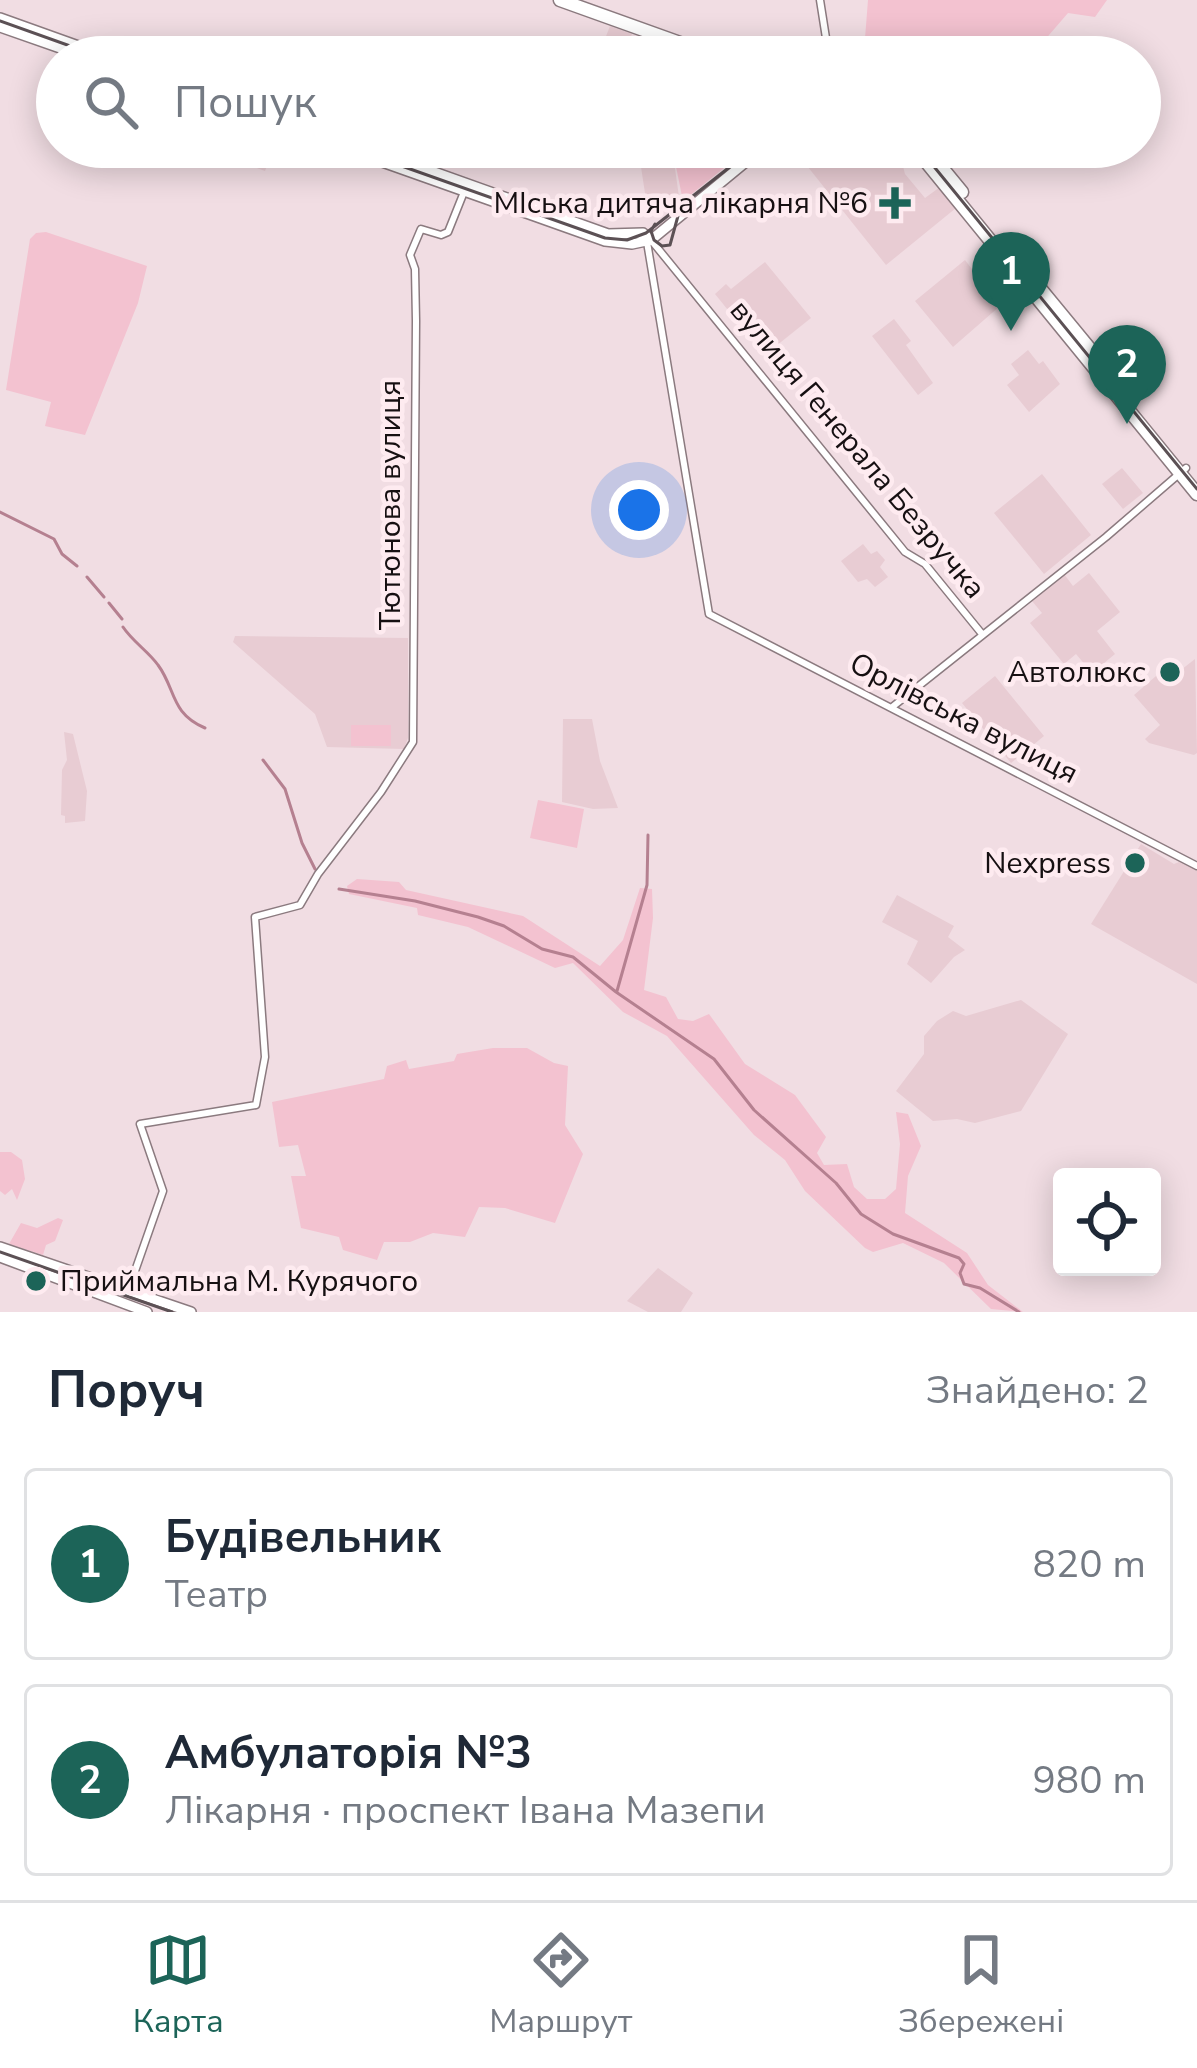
<!DOCTYPE html>
<html lang="uk">
<head>
<meta charset="utf-8">
<style>
  :root { --surface:#fff; --page:#f2f2f3; --text:#1f2937; --muted:#747a83; --line:#e0e1e3; --accent:#1c6458 }
  body { margin:0; font-family:"Nunito Sans",sans-serif; background:var(--page); color:var(--text) }
  .controls { position:absolute; right:36px; bottom:36px; display:grid; overflow:hidden; border-radius:12px; box-shadow:0 6px 30px #0003 }
  .controls button { width:108px; height:108px; display:grid; place-items:center; padding:0; border:0; border-bottom:3px solid var(--line); background:var(--surface); color:var(--text); font:60px sans-serif }
  .you { position:absolute; left:639px; top:510px; width:42px; height:42px; margin:-30px; border:9px solid #fff; border-radius:50%; background:#1a73e8; box-shadow:0 0 0 18px #1a73e833 }
  .badge { display:grid; place-items:center; width:78px; height:78px; border-radius:50%; background:var(--accent); color:#fff; font-size:39px; font-weight:700 }
  .pin { position:absolute; translate:-50% -99px; filter:drop-shadow(0 3px 6px #0008) }
  .pin::after { content:''; position:absolute; top:63px; width:42px; height:36px; background:inherit; clip-path:polygon(0 0,100% 0,50% 100%) }
  .list { margin:0; padding:0; list-style:none }
  h2 { display:flex; justify-content:space-between; align-items:center; height:156px; margin:0; padding:0 48px; font-size:51px }
  h2 small { font-size:39px; font-weight:400; color:var(--muted) }
  .list li { display:grid; grid-template-columns:78px 1fr auto; gap:36px; align-items:center; box-sizing:border-box; height:192px; margin:0 24px 24px; padding:0 24px; border:3px solid var(--line); border-radius:12px }
  .list b { display:block; font-size:45px; white-space:nowrap }
  .list p { margin:0; font-size:39px; white-space:nowrap; color:var(--muted) }
  .list em { font-size:39px; font-style:normal; color:var(--muted) }
  .icon { flex:none; width:66px; height:66px; fill:none; stroke:currentColor; stroke-width:2; stroke-linecap:round; stroke-linejoin:round }
  .map { position:relative; flex:none; width:1197px; height:1312px; overflow:hidden }
  .search { position:absolute; background:var(--surface); box-shadow:0 6px 30px #0003; left:36px; right:36px; top:36px; height:132px; display:flex; align-items:center; gap:30px; box-sizing:border-box; padding:0 42px; border-radius:66px; color:var(--muted); font-size:45px }
  .sheet { height:588px; background:var(--surface) }
  nav { display:flex; justify-content:space-around; align-items:center; box-sizing:border-box; height:168px; border-top:3px solid var(--line); background:var(--surface); font-size:33px; color:var(--muted) }
  nav a { display:grid; justify-items:center; gap:6px }
  nav .on { color:var(--accent) }
  .map>svg:first-child { display:block }
  .built { fill:#e8ccd3 }
  .green { fill:#f3c2d0 }
  .lines { fill:none; stroke-linecap:round; stroke-linejoin:round }
  .stream { stroke:#b58090; stroke-width:3 }
  .minor-casing { stroke:#8b7a7f; stroke-width:9 }
  .major-casing { stroke:#8b7a7f; stroke-width:12 }
  .highway-casing { stroke:#8b7a7f; stroke-width:15 }
  .minor { stroke:#fff; stroke-width:6 }
  .major { stroke:#fff; stroke-width:9 }
  .highway { stroke:#fff; stroke-width:12 }
  .tram { stroke:#5c5155; stroke-width:3 }
  .poi-dot { fill:#1c6458; stroke:#feebf0; stroke-width:4.5 }
  .labels { text-anchor:middle; stroke-width:9; stroke-linejoin:round; paint-order:stroke }
  .poi-label { font-size:30px; fill:#161012; stroke:#feebf0; text-anchor:end }
  .street-label { font-size:30px; fill:#161012; stroke:#feebf0 }
</style>
</head>
<body>
<div class="map">
<svg width="1197" height="1312" viewBox="0 0 1197 1312">
  <rect width="100%" height="100%" fill="#f1dde3"/>
  <path class="built" d="M610 26 632 34 623 57H580L585 41 603 44Z
    M223 147H274L265 171 220 155Z
    M672 147 679 197 660 215 645 193 639 154Z
    M792 147H898L905 174 925 198 940 187 956 208 886 265Z
    M965 260 1000 306 953 347 915 301Z
    M765 262 811 318 776 346 760 327 749 336 715 294 726 284 731 289Z
    M894 319 911 341 906 345 933 383 918 395 872 336Z
    M1028 350 1039 364 1043 361 1060 384 1029 412 1007 385 1019 375 1011 364Z
    M1122 468 1143 493 1123 509 1102 484Z
    M1042 474 1091 535 1044 574 994 513Z
    M863 544 871 554 877 551 885 560 880 567 888 577 875 587 867 579 858 582 841 561Z
    M1089 573 1120 612 1097 631 1115 654 1092 673 1076 654 1064 664 1030 623 1042 613 1032 601 1064 574 1073 586Z
    M235 636 408 638V738L404 749 327 747 315 714 233 642Z
    M1195 659 1197 753 1194 755 1149 743 1145 739 1160 725 1134 695 1170 664 1177 673Z
    M995 676 1044 736 1011 763 962 703Z
    M563 719H592L600 761 618 808 593 809 562 802Z
    M64 732 73 734 87 791 85 821 65 823V816L61 815 62 770 67 760Z
    M1141 844 1174 864 1179 862 1197 871V984L1091 924Z
    M897 895 954 926 948 937 965 950 954 957 931 983 907 964 918 941 882 922Z
    M1021 1000 1068 1034 1021 1111 975 1123 957 1119 933 1121 896 1091 924 1054V1036L937 1021 953 1011 966 1016Z
    M658 1268 693 1293 681 1312H648L627 1301Z"/>
  <path class="green" d="M868 0H1107L1095 17 1068 13 1030 57H868L864 51Z
    M672 147H750L683 201Z
    M46 232 147 266 138 303 85 435 45 426 51 402 6 390 30 239 36 233Z
    M351 725H391V746H351Z
    M538 800 584 809 577 848 530 838Z
    M357 879 399 882 406 890 523 916 600 966 623 940 640 888 652 889 653 918 644 990 666 997 678 1019 693 1021 709 1014 745 1064 795 1095 826 1137 817 1153 824 1165 847 1164 854 1187 867 1199H885L896 1189 900 1144 896 1112 908 1114 921 1146 908 1176 905 1213 967 1253 988 1285 1023 1312 991 1309 944 1263 903 1243 873 1252 865 1248 805 1191 785 1160 754 1135 667 1036 623 1012 573 963 555 968 468 927 418 915 417 908 349 894 347 886Z
    M493 1048H527L554 1063 568 1066 565 1125 583 1154 555 1223 505 1208 479 1207 465 1237 433 1233 410 1242H384L377 1260 343 1250 339 1237 301 1228 291 1176H306L298 1145 279 1147 272 1102 384 1079 387 1066 406 1060 409 1069 454 1061 457 1054Z
    M0 1152H11L22 1160 25 1179 17 1200 12 1189 5 1195 0 1191Z
    M58 1218 63 1220 55 1241 46 1245 43 1255 9 1244 21 1223 37 1228Z"/>
  <g class="lines">
    <path class="stream" d="M0 512 54 539 62 554 77 566
      M87 577 104 597
      M109 603 122 619
      M123 627C133 642 148 651 158 665 176 689 170 713 205 728
      M263 760 285 789 302 843 315 869
      M339 889 415 901 478 917 504 926 542 949 573 957 616 992 714 1059 754 1110 836 1183 861 1214 893 1234 959 1258 964 1264 960 1273 964 1284 980 1288 1019 1312
      M617 991 647 885 648 835"/>
    <defs>
      <path id="minor" d="M820 0 829 57
        M651 240 905 552 925 564 982 634
        M647 242 709 614 1197 866
        M891 708 1106 537 1186 468
        M128 1291 163 1191 140 1124 256 1105 265 1057 255 917 300 905 318 874 381 792 413 742 416 321 415 269 410 255 421 229 441 235 448 232 464 192"/>
      <path id="major" d="M0 18 109 57
        M0 27 86 57
        M340 147 605 241 632 244 651 240 764 147
        M364 147 608 234 643 233 651 240
        M0 1247 191 1312
        M0 1257 147 1312"/>
      <path id="highway" d="M560 0 719 57
        M914 147 1197 494
        M925 147 962 192
        M1039 287 1095 355"/>
    </defs>
    <use href="#minor" class="minor-casing"/>
    <use href="#major" class="major-casing"/>
    <use href="#highway" class="highway-casing"/>
    <use href="#minor" class="minor"/>
    <use href="#major" class="major"/>
    <use href="#highway" class="highway"/>
    <path class="tram" d="M0 21 101 57
      M348 147 605 238 627 240 646 233 755 147
      M918 147 1197 489
      M655 224 651 231 654 240 662 246 670 245 681 205
      M0 1252 172 1312"/>
  </g>
  <g class="poi-dot">
    <path d="M889 185h12v12h12v12h-12v12h-12v-12h-12v-12h12z"/>
    <circle cx="1170" cy="672" r="12"/>
    <circle cx="1135" cy="863" r="12"/>
    <circle cx="36" cy="1281" r="12"/>
  </g>
  <g class="labels">
    <g class="poi-label">
      <text x="868" y="213">МІська дитяча лікарня №6</text>
      <text x="1146" y="682">Автолюкс</text>
      <text x="1111" y="873">Nexpress</text>
      <text x="60" y="1291" text-anchor="start">Приймальна М. Курячого</text>
    </g>
    <g class="street-label">
      <text transform="translate(858 449) rotate(50)" y="10">вулиця Генерала Безручка</text>
      <text transform="translate(390 505) rotate(-90)" y="10">Тютюнова вулиця</text>
      <text transform="translate(964 718) rotate(27)" y="10">Орлівська вулиця</text>
    </g>
  </g>
</svg>
<div class="controls">
<button><svg class="icon" aria-label="locate" viewBox="0 0 24 24"><circle cx="12" cy="12" r="6"/><path d="M12 2v4M12 18v4M2 12h4M18 12h4"/></svg></button>
</div>
<div class="you"></div>
<div class="pin badge" style="left:1011px;top:331px">1</div>
<div class="pin badge" style="left:1127px;top:424px">2</div>
<div class="search"><svg class="icon" aria-label="search" viewBox="0 0 24 24"><circle cx="10" cy="10" r="6"/><path d="M15 15l6 6"/></svg>Пошук</div>
</div>
<section class="sheet">
<h2>Поруч<small>Знайдено: 2</small></h2>
<ul class="list">
<li><span class="badge">1</span><div><b>Будівельник</b><p>Театр</p></div><em>820 m</em></li>
<li><span class="badge">2</span><div><b>Амбулаторія №3</b><p>Лікарня · проспект Івана Мазепи</p></div><em>980 m</em></li>
</ul>
</section>
<nav>
<a class="on"><svg class="icon" aria-label="map" viewBox="0 0 24 24"><path d="M3 6l6-2 6 2 6-2v14l-6 2-6-2-6 2zM9 4v14M15 6v14"/></svg>Карта</a>
<a><svg class="icon" aria-label="directions" viewBox="0 0 24 24"><path d="M12 3l9 9-9 9-9-9zM9 14v-3h6M13 9l2 2-2 2"/></svg>Маршрут</a>
<a><svg class="icon" aria-label="saved" viewBox="0 0 24 24"><path d="M7 4h10v16l-5-4-5 4z"/></svg>Збережені</a>
</nav>
</body>
</html>
